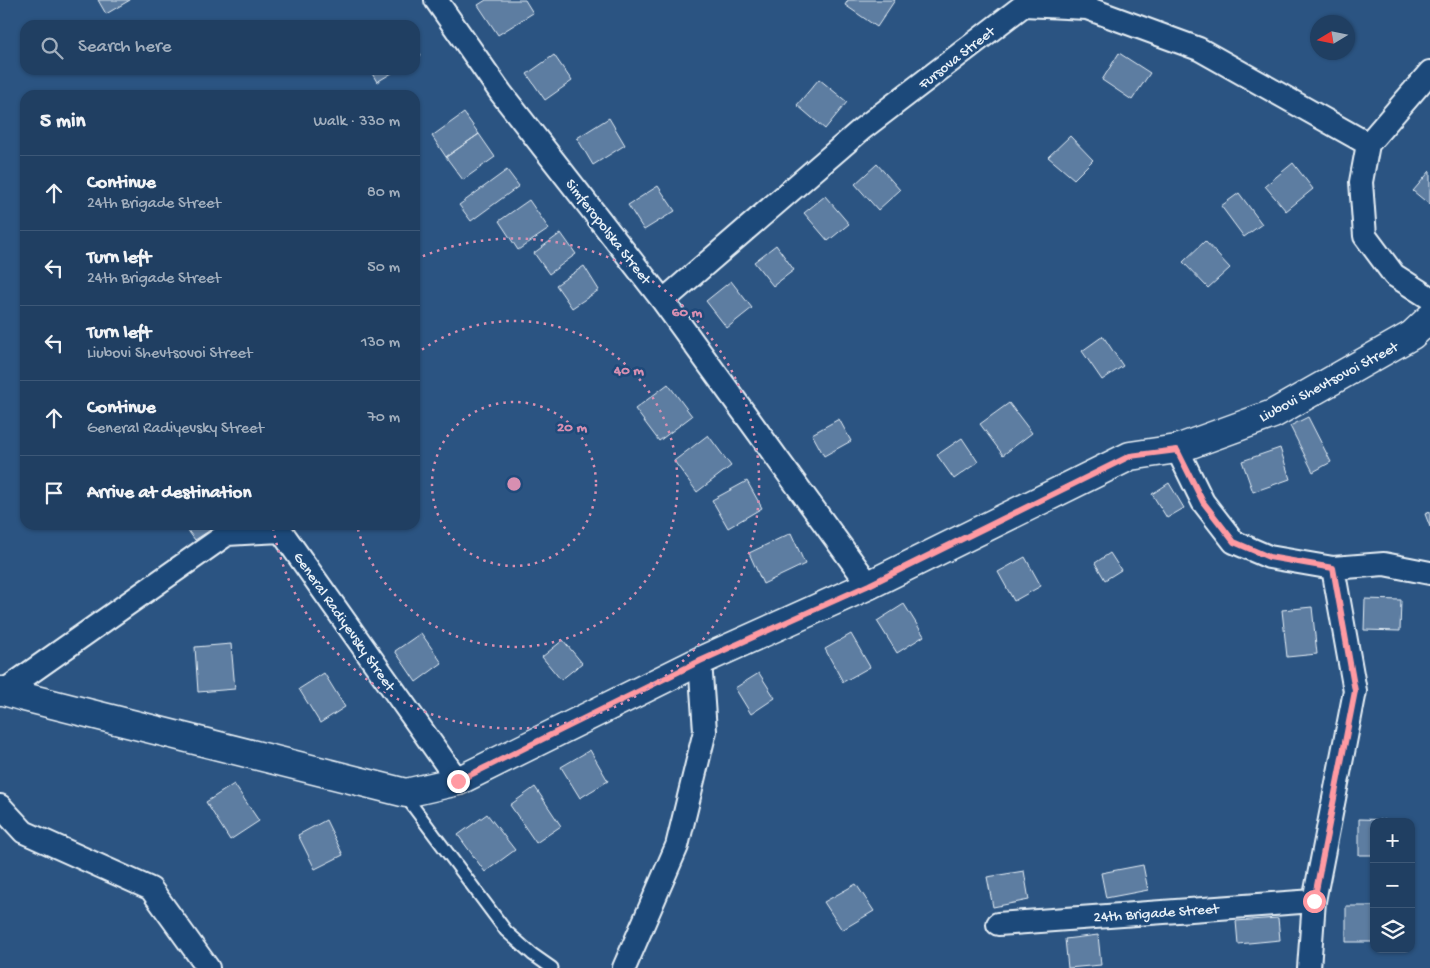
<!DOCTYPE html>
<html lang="en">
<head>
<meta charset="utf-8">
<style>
  :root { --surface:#203f62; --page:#2d4a6b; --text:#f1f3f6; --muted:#a2afbe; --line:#3d5877 }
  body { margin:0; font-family:"Gochi Hand",sans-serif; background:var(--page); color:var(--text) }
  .controls { position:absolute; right:15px; bottom:15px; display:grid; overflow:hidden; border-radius:10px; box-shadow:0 1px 4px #0004 }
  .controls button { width:45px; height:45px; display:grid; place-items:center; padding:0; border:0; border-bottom:1px solid var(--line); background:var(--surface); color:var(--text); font:25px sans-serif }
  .compass { position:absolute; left:1310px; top:15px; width:45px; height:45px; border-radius:50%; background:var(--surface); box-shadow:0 1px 4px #0004; rotate:260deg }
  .stop { position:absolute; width:15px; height:15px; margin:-11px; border:4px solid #ff9aa2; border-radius:50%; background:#fff }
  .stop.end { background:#ff9aa2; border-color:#fff; box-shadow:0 1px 5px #0008 }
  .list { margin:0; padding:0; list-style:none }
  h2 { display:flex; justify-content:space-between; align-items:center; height:65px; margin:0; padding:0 20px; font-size:21px }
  h2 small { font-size:16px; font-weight:400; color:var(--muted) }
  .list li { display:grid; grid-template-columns:32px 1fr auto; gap:15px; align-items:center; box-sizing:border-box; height:75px; padding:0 20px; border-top:1px solid var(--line) }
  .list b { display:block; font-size:19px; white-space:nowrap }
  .list p { margin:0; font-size:16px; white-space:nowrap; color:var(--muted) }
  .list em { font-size:16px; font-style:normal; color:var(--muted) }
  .icon { flex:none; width:28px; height:28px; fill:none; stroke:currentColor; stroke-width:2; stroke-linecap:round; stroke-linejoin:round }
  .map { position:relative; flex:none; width:1430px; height:968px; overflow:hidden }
  .search { position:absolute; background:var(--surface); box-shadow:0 1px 4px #0004; left:20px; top:20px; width:400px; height:55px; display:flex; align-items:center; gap:12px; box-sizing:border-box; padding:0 18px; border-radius:15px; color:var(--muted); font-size:19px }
  .panel { position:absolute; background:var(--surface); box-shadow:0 1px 4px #0004; left:20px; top:90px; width:400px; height:440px; border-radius:15px }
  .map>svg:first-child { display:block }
  .building { fill:#5d7da1; stroke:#e8f1f8 }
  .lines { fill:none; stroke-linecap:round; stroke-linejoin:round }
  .lane-casing { stroke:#e8f1f8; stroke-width:15 }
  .street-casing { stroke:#e8f1f8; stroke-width:26 }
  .secondary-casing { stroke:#e8f1f8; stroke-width:31 }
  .lane { stroke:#1f4a7a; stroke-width:11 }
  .street { stroke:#1f4a7a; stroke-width:22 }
  .secondary { stroke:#1f4a7a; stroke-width:28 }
  .route { stroke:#ff9aa2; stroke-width:6 }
  .ring { fill:none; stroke:#d78fb1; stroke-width:2.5; stroke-dasharray:2.5 5 }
  .labels { text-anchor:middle; stroke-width:5; stroke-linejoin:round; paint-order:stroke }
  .street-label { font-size:15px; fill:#e8f1f8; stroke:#1f4a7a }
  .centre { fill:#d78fb1; stroke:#1f4a7a; stroke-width:2.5 }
  .ring-label { font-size:15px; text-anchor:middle; font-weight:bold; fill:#d78fb1; stroke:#1f4a7a; stroke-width:5; stroke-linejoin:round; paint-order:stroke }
</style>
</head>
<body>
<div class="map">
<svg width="1430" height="968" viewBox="0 0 1430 968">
  <rect width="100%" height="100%" fill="#2b5482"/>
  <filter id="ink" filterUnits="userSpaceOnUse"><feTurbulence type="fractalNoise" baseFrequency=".02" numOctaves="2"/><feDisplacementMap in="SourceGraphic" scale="10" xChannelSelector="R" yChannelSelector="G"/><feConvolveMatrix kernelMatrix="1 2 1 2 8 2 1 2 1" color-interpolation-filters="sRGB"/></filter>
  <g filter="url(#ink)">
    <path class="building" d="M98 0H130L106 14Z
      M486 0H525L533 13 498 35 478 5Z
      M848 0H895L877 27 845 5Z
      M415 47 421 55 415 59Z
      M1119 53 1150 73 1132 100 1102 80Z
      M554 55 572 81 545 100 527 74Z
      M370 70H397L377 82Z
      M819 79 847 102 825 129 797 105Z
      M464 113 479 134 446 157 432 136Z
      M609 118 625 145 593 165 577 138Z
      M479 134 495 157 463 180 446 157Z
      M1070 136 1093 160 1074 179 1048 157Z
      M1293 163 1313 189 1286 211 1265 186Z
      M877 164 900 190 878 210 855 184Z
      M507 170 519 186 471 221 459 205Z
      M1430 171V205L1413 191Z
      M658 186 675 211 644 230 628 205Z
      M1239 193 1262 224 1244 237 1221 206Z
      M825 196 849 224 828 241 804 213Z
      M529 200 549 229 518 250 499 221Z
      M561 233 576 254 549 274 534 253Z
      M1205 241 1230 268 1208 288 1183 262Z
      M776 245 794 270 773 286 754 262Z
      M584 266 599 290 572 308 556 285Z
      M731 281 752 308 727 328 706 301Z
      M1103 336 1123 366 1102 380 1082 351Z
      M668 384 692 416 659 441 635 409Z
      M1009 403 1032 433 1003 455 980 424Z
      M1308 417 1331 462 1313 472 1290 426Z
      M839 419 851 441 824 456 812 434Z
      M708 435 731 466 697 492 674 461Z
      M962 438 978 462 954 479 937 455Z
      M1280 448 1290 479 1253 492 1242 461Z
      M747 481 762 508 728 528 712 500Z
      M1169 483 1184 508 1167 518 1152 494Z
      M1430 512V527L1425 514Z
      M184 525H218L195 540Z
      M791 533 805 564 763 584 749 553Z
      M1110 553 1121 570 1105 580 1095 563Z
      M1025 557 1041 586 1014 601 998 572Z
      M1365 599 1401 600 1400 631 1364 630Z
      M904 604 924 636 897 653 877 621Z
      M1312 607 1317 654 1287 657 1282 610Z
      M421 633 442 663 416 682 395 651Z
      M851 634 870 667 843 682 825 649Z
      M563 640 582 663 561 680 542 657Z
      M231 644 235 689 198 692 195 647Z
      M324 673 345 707 320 723 299 689Z
      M759 673 775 698 751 714 735 688Z
      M590 750 608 781 580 798 561 767Z
      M234 784 259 821 230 840 206 802Z
      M535 787 561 826 536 843 510 805Z
      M487 814 515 850 485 872 458 835Z
      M1359 819 1395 820V822H1374V855H1359Z
      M326 820 343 855 315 869 298 835Z
      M1143 865 1148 890 1106 898 1101 873Z
      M1024 871 1029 900 993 907 987 877Z
      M856 884 874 911 842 930 824 902Z
      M1346 906H1374V942H1346Z
      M1278 918 1280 940 1238 944 1236 921Z
      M1098 935 1101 965 1068 968 1065 939Z"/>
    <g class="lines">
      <defs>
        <path id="lane" d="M403 793 506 931 532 954 552 968"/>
        <path id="street" d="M436 0 501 93 663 301 869 585
          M1368 144 1430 72
          M663 301 862 129 1024 5 1087 8 1199 49 1368 144 1361 182 1365 236 1394 275 1430 298
          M1177 449 1203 502 1234 542 1269 557 1333 568 1355 691 1314 901 1309 968
          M1333 568 1384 564 1430 573
          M4 691 227 534 281 531 458 781
          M0 806 24 832 151 889 208 968
          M998 924 1314 901
          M624 968 677 846 705 731 700 661"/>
        <path id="secondary" d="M0 691H4L24 697 406 793 458 781 700 661 869 585 1130 456 1177 449 1273 414 1412 335 1430 318"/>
      </defs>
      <use href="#lane" class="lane-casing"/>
      <use href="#street" class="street-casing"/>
      <use href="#secondary" class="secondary-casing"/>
      <use href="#lane" class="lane"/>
      <use href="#street" class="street"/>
      <use href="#secondary" class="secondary"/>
    </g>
  </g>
  <g class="lines" filter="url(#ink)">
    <path class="route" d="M458 781 700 661 869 585 1130 456 1177 450 1203 502 1234 542 1269 557 1333 568 1355 691 1314 901"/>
  </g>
  <g class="ring">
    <circle cx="514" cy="484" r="82"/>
    <path d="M416 354A163 163 0 1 1 357 526"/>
    <path d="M416 259A245 245 0 1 1 273 527"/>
  </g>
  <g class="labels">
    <g class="street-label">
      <text transform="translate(956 57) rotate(-38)" y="5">Fursova Street</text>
      <text transform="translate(609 231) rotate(52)" y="5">Simferopolska Street</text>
      <text transform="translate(1328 381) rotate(-28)" y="5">Liubovi Shevtsovoi Street</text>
      <text transform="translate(345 621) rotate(55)" y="5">General Radiyevsky Street</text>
      <text transform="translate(1156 912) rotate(-4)" y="5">24th Brigade Street</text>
    </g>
  </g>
  <circle cx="514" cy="484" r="8" class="centre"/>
  <g class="ring-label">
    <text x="687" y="316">60 m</text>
    <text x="629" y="374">40 m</text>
    <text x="572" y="431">20 m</text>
  </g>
</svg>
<div class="controls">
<button>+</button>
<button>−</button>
<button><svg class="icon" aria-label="layers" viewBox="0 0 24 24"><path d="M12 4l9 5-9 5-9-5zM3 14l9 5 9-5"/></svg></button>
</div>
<svg class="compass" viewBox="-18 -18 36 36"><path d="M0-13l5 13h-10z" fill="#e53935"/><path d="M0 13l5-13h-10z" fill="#a2afbe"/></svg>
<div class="stop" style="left:1314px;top:901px"></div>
<div class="stop end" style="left:458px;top:781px"></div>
<div class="search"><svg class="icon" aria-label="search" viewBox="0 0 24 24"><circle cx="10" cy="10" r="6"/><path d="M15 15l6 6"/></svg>Search here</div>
<section class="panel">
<h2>5 min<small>Walk · 330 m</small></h2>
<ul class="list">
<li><svg class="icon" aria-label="ahead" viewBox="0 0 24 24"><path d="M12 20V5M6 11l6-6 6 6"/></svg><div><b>Continue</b><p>24th Brigade Street</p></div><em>80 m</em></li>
<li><svg class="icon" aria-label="left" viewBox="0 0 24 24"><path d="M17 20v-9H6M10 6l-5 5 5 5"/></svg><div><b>Turn left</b><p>24th Brigade Street</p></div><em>50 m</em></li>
<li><svg class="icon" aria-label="left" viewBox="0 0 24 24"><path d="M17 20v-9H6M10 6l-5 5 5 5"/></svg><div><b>Turn left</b><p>Liubovi Shevtsovoi Street</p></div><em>130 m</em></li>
<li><svg class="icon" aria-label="ahead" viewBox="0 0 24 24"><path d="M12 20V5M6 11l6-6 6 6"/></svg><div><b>Continue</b><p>General Radiyevsky Street</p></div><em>70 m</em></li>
<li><svg class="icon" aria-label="arrive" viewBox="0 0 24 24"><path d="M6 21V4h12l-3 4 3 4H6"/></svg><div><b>Arrive at destination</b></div></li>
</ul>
</section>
</div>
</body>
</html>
